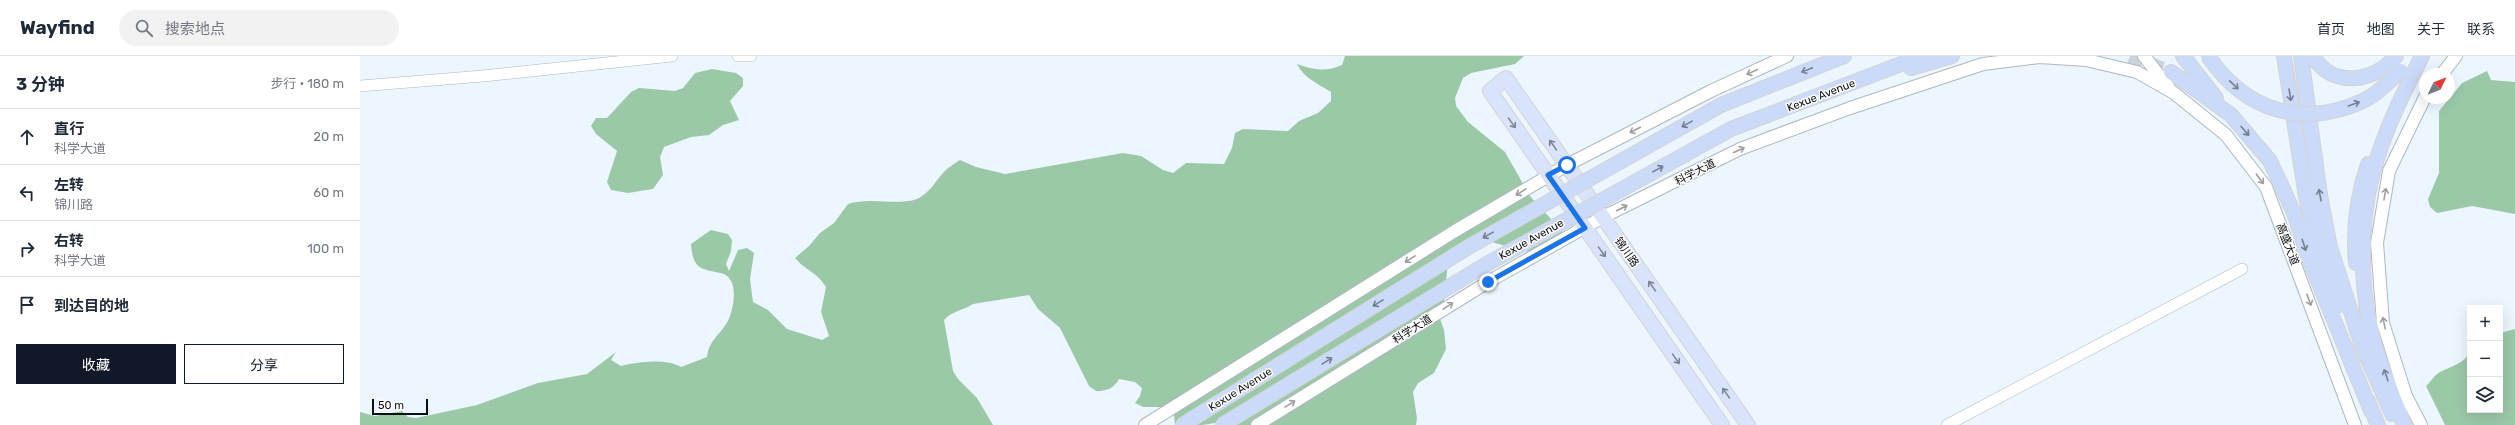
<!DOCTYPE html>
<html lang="zh">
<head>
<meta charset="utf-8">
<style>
  :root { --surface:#fff; --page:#f2f2f3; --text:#1f2937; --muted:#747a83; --line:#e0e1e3; --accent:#111827 }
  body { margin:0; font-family:Rubik,"Noto Sans SC",sans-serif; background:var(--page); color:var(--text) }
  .controls { position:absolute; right:12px; bottom:12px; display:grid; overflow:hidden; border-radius:0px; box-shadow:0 4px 16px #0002 }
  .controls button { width:36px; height:36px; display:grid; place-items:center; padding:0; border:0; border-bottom:1px solid var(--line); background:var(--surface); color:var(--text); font:20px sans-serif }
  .compass { position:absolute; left:2059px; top:12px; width:36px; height:36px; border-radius:50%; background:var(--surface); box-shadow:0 4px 16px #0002; rotate:47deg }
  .scale { position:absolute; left:12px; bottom:10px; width:56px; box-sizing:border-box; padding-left:4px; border:2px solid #0c0f12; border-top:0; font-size:11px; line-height:14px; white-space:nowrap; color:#0c0f12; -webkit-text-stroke:3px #fff; paint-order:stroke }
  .stop { position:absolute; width:12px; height:12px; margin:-9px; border:3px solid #1a73e8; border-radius:50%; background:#fff }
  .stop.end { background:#1a73e8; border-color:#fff; box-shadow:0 1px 4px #0008 }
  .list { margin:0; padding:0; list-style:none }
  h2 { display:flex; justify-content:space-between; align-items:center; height:52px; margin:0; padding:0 16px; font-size:17px }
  h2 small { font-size:13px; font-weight:400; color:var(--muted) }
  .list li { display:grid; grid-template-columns:26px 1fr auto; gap:12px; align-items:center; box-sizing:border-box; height:56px; padding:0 16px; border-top:1px solid var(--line) }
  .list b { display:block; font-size:15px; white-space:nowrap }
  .list p { margin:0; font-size:13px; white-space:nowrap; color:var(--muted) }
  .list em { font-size:13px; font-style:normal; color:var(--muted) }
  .actions { display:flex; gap:8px; padding:12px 16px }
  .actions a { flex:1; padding:9px 0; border:1px solid var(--accent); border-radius:0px; text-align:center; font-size:14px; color:var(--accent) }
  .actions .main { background:var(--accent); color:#fff }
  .icon { flex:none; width:22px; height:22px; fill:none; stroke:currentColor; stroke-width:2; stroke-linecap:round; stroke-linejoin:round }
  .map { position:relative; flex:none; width:2155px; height:369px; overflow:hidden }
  header { display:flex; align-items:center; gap:24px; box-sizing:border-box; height:56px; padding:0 20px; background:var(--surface); border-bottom:1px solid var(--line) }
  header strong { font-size:19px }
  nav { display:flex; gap:22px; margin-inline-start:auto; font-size:14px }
  .search { width:280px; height:36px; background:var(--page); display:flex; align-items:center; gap:10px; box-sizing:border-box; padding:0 14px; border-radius:22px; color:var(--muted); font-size:15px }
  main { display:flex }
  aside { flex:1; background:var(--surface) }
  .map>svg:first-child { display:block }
  .forest { fill:#9bc9a8 }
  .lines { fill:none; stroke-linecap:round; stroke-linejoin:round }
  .trunk-tunnel { stroke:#cad3db; stroke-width:14; stroke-dasharray:14 7; stroke-linecap:butt }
  .tertiary-casing { stroke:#afb8c0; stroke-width:12 }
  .secondary-casing { stroke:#afb8c0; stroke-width:14 }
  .primary-casing { stroke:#d3d4d4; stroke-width:16 }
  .trunk-casing { stroke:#d3d4d4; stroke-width:16 }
  .tertiary { stroke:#fff; stroke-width:11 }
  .secondary { stroke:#fff; stroke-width:12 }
  .primary { stroke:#d9e3fb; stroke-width:14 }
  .trunk { stroke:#ccdafa; stroke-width:14 }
  .trunk-bridge-casing { stroke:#d3d4d4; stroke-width:16; stroke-linecap:butt }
  .trunk-bridge { stroke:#ccdafa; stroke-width:14 }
  .oneway { stroke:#767f92 }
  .oneway2 { stroke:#9e9fa0 }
  .oneway3 { stroke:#7d8492 }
  .route { stroke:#1a73e8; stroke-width:5 }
  .labels { text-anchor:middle; stroke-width:3; stroke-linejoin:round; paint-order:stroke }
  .street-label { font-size:11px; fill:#0c0f12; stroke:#fff }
</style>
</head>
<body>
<header>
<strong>Wayfind</strong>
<div class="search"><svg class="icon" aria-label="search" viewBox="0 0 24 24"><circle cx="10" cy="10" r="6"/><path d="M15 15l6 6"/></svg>搜索地点</div>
<nav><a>首页</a><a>地图</a><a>关于</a><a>联系</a></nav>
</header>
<main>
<aside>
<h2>3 分钟<small>步行 · 180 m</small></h2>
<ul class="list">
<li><svg class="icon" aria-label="ahead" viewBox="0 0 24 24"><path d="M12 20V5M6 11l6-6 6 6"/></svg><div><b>直行</b><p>科学大道</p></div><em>20 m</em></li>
<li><svg class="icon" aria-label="left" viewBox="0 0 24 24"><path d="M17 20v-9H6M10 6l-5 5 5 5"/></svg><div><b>左转</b><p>锦川路</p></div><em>60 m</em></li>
<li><svg class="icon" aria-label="right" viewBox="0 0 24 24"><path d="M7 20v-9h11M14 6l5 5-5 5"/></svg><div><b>右转</b><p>科学大道</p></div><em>100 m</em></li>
<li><svg class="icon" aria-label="arrive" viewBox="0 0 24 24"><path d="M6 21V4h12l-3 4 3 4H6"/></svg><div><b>到达目的地</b></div></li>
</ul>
<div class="actions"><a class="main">收藏</a><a>分享</a></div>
</aside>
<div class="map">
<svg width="2155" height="369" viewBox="0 0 2155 369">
  <rect width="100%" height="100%" fill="#ecf6fe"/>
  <path class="forest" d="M985 0H1164L1155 8 1111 17 1103 22 1095 42 1096 50 1108 66 1145 96 1170 140 1203 176 1201 185 1169 196 1131 186 1090 204C1083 221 1090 243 1078 257L1084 274 1086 293 1074 317 1058 327 1053 336 1057 362 1056 369H876C865 362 854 368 842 369 833 369 824 369 815 369L814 359 811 351H783L775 347 780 340 782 332 775 326 759 323C753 333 747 335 736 335L729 330 700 272 678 253 669 239 613 248C603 255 593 254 584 264L593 315 598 323 617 342 633 369H0V356L15 360 42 355 48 361 56 362 117 349 178 327 227 318 256 296 251 304 261 310C278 306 306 302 321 311L347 301C349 284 360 279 368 265 374 252 380 222 361 217 339 213 333 212 331 188L351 174 368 178 372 184 371 195 366 208 369 215 378 194 387 192 394 197 390 223 393 246 408 254 427 273 462 284 469 280 461 256 466 231C456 215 446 215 435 202L449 190 460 177 474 167 488 148C510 140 542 151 559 142 570 136 575 126 583 117 587 112 594 108 600 104L616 111 645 118 763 97 781 100 803 114 813 117 826 107 864 108 872 92 875 77 883 73 928 75 939 65 958 57 971 45V36C958 28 944 22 937 8 953 14 966 16 982 9Z
    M352 13 376 17 383 22V30L370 45 379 64 363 69 349 79 331 81 304 91 300 101 303 119 293 133 268 137 251 134 247 126 257 95 236 78 231 70 236 62H247L271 36 279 32 315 35 323 32 335 17Z
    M2127 15 2131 24 2155 26V158L2112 150 2077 157 2070 151 2068 143 2079 117V55L2102 27Z
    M2155 273V369H2085L2066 330C2070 327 2073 321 2077 318 2087 311 2106 308 2110 295V354H2140V277Z"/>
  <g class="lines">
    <path class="trunk-tunnel" d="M1770 0 1811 16"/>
    <defs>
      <path id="tertiary" d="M378 0H391
        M0 30 123 20 312 0
        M1587 369 1882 213"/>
      <path id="secondary" d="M1784 0 1809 32
        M2082 18 2096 0
        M785 369 1095 175 1207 109 1351 35 1427 0
        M897 369 1128 226 1243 161 1380 93 1490 52 1623 8 1680 1 1726 4 1777 16 1814 37 1866 79 1906 131 1995 369
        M2061 369 2046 340 2023 267 2017 187 2029 115 2065 41"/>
      <path id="primary" d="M1362 369 1130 35 1146 22 1388 369"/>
      <path id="trunk" d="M1823 0 1856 42
        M1924 0 1946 141 1959 193 1977 250
        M1941 0 1960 139 1970 191 2002 290 2032 358
        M1953 0C1972 33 2016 26 2036 0
        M1551 12 1592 0
        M1811 16 1871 59 1910 105 1934 157 1948 200 2011 355
        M1361 49 1484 0
        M1371 73 1562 0
        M1996 207C1993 173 1997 140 2008 108
        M2008 345 2018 369
        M823 369 832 363
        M2044 369C2033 339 2016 302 2010 271 1999 217 2000 153 2018 100 2029 65 2046 32 2062 0"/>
    </defs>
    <use href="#tertiary" class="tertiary-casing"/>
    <use href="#secondary" class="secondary-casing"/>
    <use href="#primary" class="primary-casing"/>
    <use href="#trunk" class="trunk-casing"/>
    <use href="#tertiary" class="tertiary"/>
    <use href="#secondary" class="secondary"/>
    <use href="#primary" class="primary"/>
    <use href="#trunk" class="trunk"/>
    <defs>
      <path id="trunk-bridge" d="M1848 0C1886 56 1944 73 2005 44 2018 38 2030 24 2041 15
        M832 363 1110 190 1361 49
        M862 369 1125 209 1371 73"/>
    </defs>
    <use href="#trunk-bridge" class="trunk-bridge-casing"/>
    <use href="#trunk-bridge" class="trunk-bridge"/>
  </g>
  <defs><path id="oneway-shaft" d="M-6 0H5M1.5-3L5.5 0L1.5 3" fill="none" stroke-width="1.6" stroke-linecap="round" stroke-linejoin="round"/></defs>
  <g class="oneway">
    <use href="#oneway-shaft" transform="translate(1447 14) rotate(158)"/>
    <use href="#oneway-shaft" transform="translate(1874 29) rotate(44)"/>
    <use href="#oneway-shaft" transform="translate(1930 39) rotate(81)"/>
    <use href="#oneway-shaft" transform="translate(1994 48) rotate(-20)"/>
    <use href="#oneway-shaft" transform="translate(1327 68) rotate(151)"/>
    <use href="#oneway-shaft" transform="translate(1885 75) rotate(49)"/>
    <use href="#oneway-shaft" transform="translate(1298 113) rotate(-29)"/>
    <use href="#oneway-shaft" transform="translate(1960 139) rotate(-100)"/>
    <use href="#oneway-shaft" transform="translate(1128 179) rotate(151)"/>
    <use href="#oneway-shaft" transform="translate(1944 189) rotate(72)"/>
    <use href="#oneway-shaft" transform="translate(1018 247) rotate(148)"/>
    <use href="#oneway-shaft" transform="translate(967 305) rotate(-31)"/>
    <use href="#oneway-shaft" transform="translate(2026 319) rotate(-109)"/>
  </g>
  <g class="oneway2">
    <use href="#oneway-shaft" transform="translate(1392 16) rotate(155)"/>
    <use href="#oneway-shaft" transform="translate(1275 74) rotate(153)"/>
    <use href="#oneway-shaft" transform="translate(1379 94) rotate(-24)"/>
    <use href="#oneway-shaft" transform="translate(1900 123) rotate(53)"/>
    <use href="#oneway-shaft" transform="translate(1161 136) rotate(149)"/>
    <use href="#oneway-shaft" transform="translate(2025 138) rotate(-80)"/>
    <use href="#oneway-shaft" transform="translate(1262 152) rotate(-27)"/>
    <use href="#oneway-shaft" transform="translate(1050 203) rotate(148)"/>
    <use href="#oneway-shaft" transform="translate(1949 244) rotate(70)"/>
    <use href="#oneway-shaft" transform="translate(1088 250) rotate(-32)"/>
    <use href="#oneway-shaft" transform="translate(2024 267) rotate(-102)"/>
    <use href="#oneway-shaft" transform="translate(930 348) rotate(-32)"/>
  </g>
  <g class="oneway3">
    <use href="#oneway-shaft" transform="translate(1152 67) rotate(55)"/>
    <use href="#oneway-shaft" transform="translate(1193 89) rotate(-125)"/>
    <use href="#oneway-shaft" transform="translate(1242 196) rotate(55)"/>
    <use href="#oneway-shaft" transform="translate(1292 230) rotate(-125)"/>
    <use href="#oneway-shaft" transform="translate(1316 303) rotate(55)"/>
    <use href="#oneway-shaft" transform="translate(1366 337) rotate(-125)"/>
  </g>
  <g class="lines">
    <path class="route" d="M1128 226 1225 172 1188 119 1207 109"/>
  </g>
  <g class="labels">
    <g class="street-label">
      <text transform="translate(1461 39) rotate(-21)" y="4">Kexue Avenue</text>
      <text transform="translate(1335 116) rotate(-27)" y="4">科学大道</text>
      <text transform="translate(1171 183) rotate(-29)" y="4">Kexue Avenue</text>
      <text transform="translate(1928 188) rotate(69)" y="4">高盛大道</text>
      <text transform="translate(1267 196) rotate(55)" y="4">锦川路</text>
      <text transform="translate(1052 273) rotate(-32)" y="4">科学大道</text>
      <text transform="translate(880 333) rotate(-32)" y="4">Kexue Avenue</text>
    </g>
  </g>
</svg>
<div class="controls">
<button>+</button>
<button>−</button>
<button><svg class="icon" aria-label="layers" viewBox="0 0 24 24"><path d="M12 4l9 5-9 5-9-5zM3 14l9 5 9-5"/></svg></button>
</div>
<svg class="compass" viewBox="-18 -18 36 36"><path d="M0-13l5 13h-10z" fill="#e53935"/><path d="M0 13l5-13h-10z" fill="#747a83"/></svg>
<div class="scale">50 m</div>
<div class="stop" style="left:1207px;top:109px"></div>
<div class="stop end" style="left:1128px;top:226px"></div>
</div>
</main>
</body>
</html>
